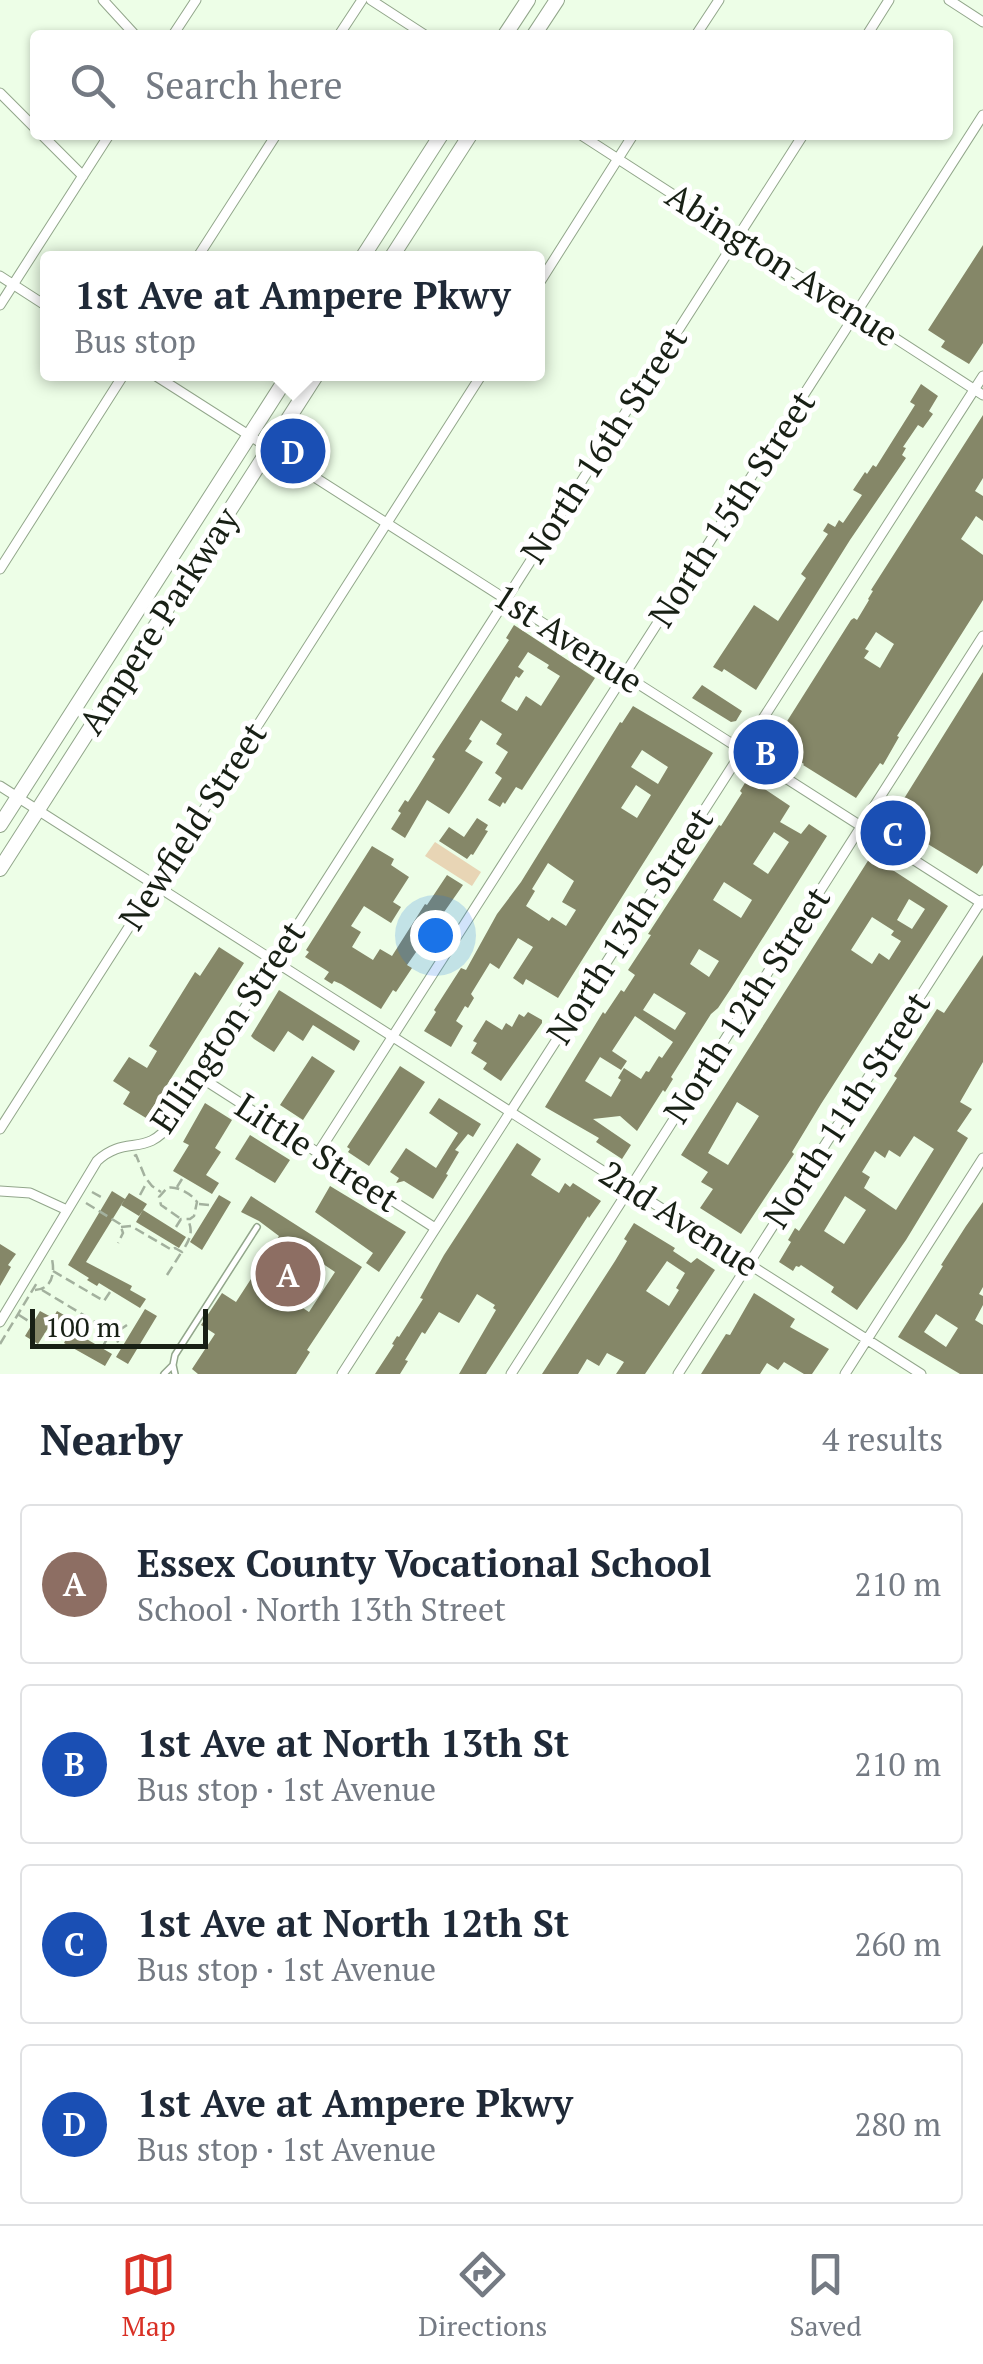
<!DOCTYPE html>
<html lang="en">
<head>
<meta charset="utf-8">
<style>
  :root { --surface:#fff; --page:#f6f6f7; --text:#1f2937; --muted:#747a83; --line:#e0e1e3; --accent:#d93025 }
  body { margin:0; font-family:"PT Serif",serif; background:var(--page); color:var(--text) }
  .scale { position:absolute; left:30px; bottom:25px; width:178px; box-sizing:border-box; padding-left:10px; border:5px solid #182015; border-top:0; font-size:28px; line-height:35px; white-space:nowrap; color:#182015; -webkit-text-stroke:8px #fff; paint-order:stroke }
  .you { position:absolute; left:435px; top:935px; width:35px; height:35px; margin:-25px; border:8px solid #fff; border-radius:50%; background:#1a73e8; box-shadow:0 0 0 15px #1a73e833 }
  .badge { display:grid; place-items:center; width:65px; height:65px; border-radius:50%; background:var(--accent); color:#fff; font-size:32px; font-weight:700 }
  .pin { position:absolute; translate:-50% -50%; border:5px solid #fff; box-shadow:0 2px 10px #0006 }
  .popup { position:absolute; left:40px; top:251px; width:505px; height:130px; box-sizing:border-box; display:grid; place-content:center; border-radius:10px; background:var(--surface); filter:drop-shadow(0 2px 8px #0005); font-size:32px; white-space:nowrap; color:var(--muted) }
  .popup b { font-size:38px; color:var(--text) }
  .popup::after { content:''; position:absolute; left:50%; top:100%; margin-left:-20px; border:20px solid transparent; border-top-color:var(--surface) }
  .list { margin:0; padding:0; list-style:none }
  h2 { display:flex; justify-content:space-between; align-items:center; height:130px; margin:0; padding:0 40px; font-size:42px }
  h2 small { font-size:32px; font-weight:400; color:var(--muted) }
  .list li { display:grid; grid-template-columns:65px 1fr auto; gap:30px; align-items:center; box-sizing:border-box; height:160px; margin:0 20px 20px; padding:0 20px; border:2px solid var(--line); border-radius:10px }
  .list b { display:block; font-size:38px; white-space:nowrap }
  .list p { margin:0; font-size:32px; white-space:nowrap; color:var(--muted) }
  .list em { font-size:32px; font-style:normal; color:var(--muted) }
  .icon { flex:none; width:55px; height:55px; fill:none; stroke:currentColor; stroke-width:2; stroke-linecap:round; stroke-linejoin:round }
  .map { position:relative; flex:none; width:983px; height:1374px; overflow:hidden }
  .search { position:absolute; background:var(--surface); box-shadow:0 2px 8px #0004; left:30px; right:30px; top:30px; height:110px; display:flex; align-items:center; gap:25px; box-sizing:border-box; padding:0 35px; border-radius:10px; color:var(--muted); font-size:38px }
  .sheet { height:850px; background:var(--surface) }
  nav { display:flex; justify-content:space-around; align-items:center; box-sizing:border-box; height:140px; border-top:2px solid var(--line); background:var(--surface); font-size:28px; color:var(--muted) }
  nav a { display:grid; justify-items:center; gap:5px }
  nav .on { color:var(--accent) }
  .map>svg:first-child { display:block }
  .green { fill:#e8d5b5 }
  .building { fill:#858768; fill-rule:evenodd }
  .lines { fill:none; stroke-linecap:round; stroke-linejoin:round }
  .lane-casing { stroke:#92a68b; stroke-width:8 }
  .street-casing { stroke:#92a68b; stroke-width:11 }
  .secondary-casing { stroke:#92a68b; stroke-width:16 }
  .path { stroke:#a3b19e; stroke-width:2.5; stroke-dasharray:10 5; stroke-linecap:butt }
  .lane { stroke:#fff; stroke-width:5 }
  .street { stroke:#fff; stroke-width:9 }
  .secondary { stroke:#fff; stroke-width:14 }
  .labels { text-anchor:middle; stroke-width:10; stroke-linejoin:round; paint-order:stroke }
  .street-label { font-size:35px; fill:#182015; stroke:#fff }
</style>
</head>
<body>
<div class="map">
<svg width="983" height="1374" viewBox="0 0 983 1374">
  <rect width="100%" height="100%" fill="#edfee7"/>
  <path class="green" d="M435 842 481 872 472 886 425 856Z"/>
  <path class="building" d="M983 245V343L969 364 941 347 945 341 928 330Z
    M921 384 938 396 929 411 933 414 923 428 918 425 903 447 906 448 902 455 906 458 850 540 756 690 724 669 722 672 713 667 754 605 778 621 806 578 801 574 828 534 823 531 828 523 835 527 839 520 843 523 862 495 853 490 865 472 867 474 873 465 876 467 915 405 910 402Z
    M983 415V478L975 491 983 496V521L976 516 961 539 983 555V600L897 736 899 737 883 765 880 763 856 798 803 765 804 764 788 753 772 745 851 620 854 618 857 620 869 600 868 599 873 591 871 590ZM876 632 894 644 880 668 864 658 869 651 865 649Z
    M514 625 595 678 522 790 516 787 505 804 503 802 500 807 488 800 502 778 495 773 508 752 496 744 502 734 481 720 469 739 472 741 465 751 483 762 465 790 449 814 427 800 405 838 391 829 401 813 398 811 405 800 408 802 417 788 435 759 432 757 509 640 506 638ZM528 652 549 665 547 668 560 676 541 706 526 696 517 711 501 701 516 676 519 678 524 671 518 667Z
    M983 672V865L977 874 890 821Z
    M702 685 742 711 736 721 731 722 692 698Z
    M633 706 713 753 558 998 526 979 523 985 513 978 533 947 518 938 499 969 490 963 471 994 474 998 468 1008 465 1006 456 1021 463 1026 451 1047 424 1031 436 1012 434 1010 461 968 466 970 497 914 521 882 620 722 622 723ZM642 750 668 767 658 784 631 767ZM636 785 651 795 637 818 621 808ZM548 863 574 881 562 902 576 910 566 926 552 917 549 921 526 906 535 891 532 889Z
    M748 778 790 806 780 822 801 834 809 824 827 836 730 990 718 1008 711 1014 671 1077 673 1079 665 1092 663 1090 637 1131 620 1116 593 1119 631 1145 622 1159 596 1142 599 1138 545 1107 603 1012 605 1014 621 990 624 992 635 975 628 970 651 935 648 934 719 825 721 826 742 793 740 791ZM774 832 789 842 768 874 753 864ZM724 882 752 900 741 918 713 900ZM699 949 719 961 709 977 690 964ZM654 993 686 1013 675 1030 643 1010ZM635 1016 673 1042 662 1058 659 1056 649 1072 646 1071 641 1079 624 1068 618 1078 621 1080 611 1097 585 1081 600 1057 621 1070 627 1061 612 1051Z
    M477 818 488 825 485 830 488 831 473 855 471 854 467 859 439 841 449 827 464 837Z
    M372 846 394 859 391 865 409 877 393 902 401 907 391 923 364 906 351 926 361 932 352 947 373 960 380 949 392 956 425 904 427 905 447 875 463 885 407 965 412 968 396 992 393 990 381 1009 341 984 334 981 332 984 324 979 329 972 305 957 309 952 306 950Z
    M871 856 948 906 821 1104 792 1152 794 1154 741 1234 700 1208 713 1189 701 1182 708 1172 681 1155ZM909 899 925 909 912 929 897 920ZM872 917 894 931 891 935 901 941 889 960 879 953 872 964 851 950ZM737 1102 759 1116 728 1165 708 1153Z
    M219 947 244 963 146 1118 123 1104 130 1092 113 1081 129 1057 147 1068 157 1051 149 1046 195 972 200 976Z
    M983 955V1062L960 1102 972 1109 957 1131 968 1138 906 1240 857 1310 831 1292 834 1287 801 1265 799 1267 796 1266 793 1271 779 1262 791 1242 788 1240 795 1228 799 1231 823 1194 897 1078 894 1076 937 1009 944 1013ZM914 1136 934 1149 896 1210 864 1188 870 1177 862 1172 875 1151 885 1158 889 1150 900 1157ZM845 1196 866 1210 844 1244 824 1231Z
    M279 990 360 1041 354 1051 313 1025 303 1041 288 1031 274 1052 254 1039 251 1036Z
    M528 1012 542 1020V1023L501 1081 483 1069 487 1063 471 1053 477 1043 473 1041 486 1020 502 1030 506 1023 512 1027 519 1014 524 1017Z
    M312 1056 335 1071 303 1120 280 1105Z
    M400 1066 425 1082 369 1166 348 1152 350 1149 347 1147Z
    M439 1098 481 1124 473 1137 468 1134 455 1150 459 1152 446 1174 448 1175 433 1199 404 1181 396 1183 399 1178 390 1172 406 1148 436 1168 458 1133 429 1113Z
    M205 1103 232 1120 215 1148 221 1152 206 1175 219 1183 212 1194 173 1171 189 1145 183 1142Z
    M250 1135 290 1160 275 1183 235 1159Z
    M517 1143 541 1159 531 1175 559 1193 565 1183 570 1187 573 1183 601 1201 589 1218 588 1216 486 1374H459L496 1310 493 1308 495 1305 477 1294 459 1323 439 1312 425 1334 422 1332 405 1360 408 1361 400 1374H375L394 1345 392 1344 397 1336 399 1337 423 1299 420 1298 444 1255Z
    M330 1186 406 1232 379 1272 366 1263 373 1253 315 1212Z
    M112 1191 125 1199 86 1262 132 1286 130 1290 146 1299 140 1308 99 1283 97 1286 87 1280 89 1278 68 1265Z
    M129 1193 147 1204 139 1216 121 1205Z
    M219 1195 231 1202 202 1250 190 1242Z
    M251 1196 362 1267 307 1350 310 1352 296 1374H198L192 1369 215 1334 201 1325 222 1293 236 1302 279 1236 259 1221 241 1212ZM295 1245 335 1272 309 1312 269 1286Z
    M983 1202V1287L979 1294 983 1296V1305L975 1320 983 1325V1374H960L898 1337 943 1266 941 1265 966 1226ZM936 1314 958 1328 946 1347 924 1332Z
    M143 1210 186 1237 179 1248 136 1222Z
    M634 1223 675 1248 673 1251 691 1263 697 1258 715 1270 645 1374H616L624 1362 607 1353 599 1366 587 1359 578 1374H542L615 1261 627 1241 624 1239ZM667 1261 685 1273 676 1288 679 1290 669 1306 646 1291Z
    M0 1244 16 1254 8 1265 11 1267 0 1286Z
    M754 1293 795 1319 790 1327 829 1349 812 1374H804L784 1362 778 1370 767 1363 760 1374H701L726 1334 730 1335Z
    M145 1309 157 1316 128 1364 116 1357Z
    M40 1311 53 1318 57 1311 78 1323 73 1331 112 1354 105 1366 64 1343 68 1335 50 1325 38 1344 25 1336Z"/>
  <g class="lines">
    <defs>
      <path id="lane" d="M164 1374 173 1365
        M175 1374 173 1365 175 1355 257 1227"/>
      <path id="street" d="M103 0 135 35
        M371 0 425 35
        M949 0 983 22
        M173 35 196 0
        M339 35 362 0
        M696 35 719 0
        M867 35 889 0
        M0 93 35 128
        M42 135 83 176
        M581 135 983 395
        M197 258 276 135
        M0 276 48 307
        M538 285 633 135
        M0 305 109 135
        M153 374 983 904
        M0 569 124 374
        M0 786 921 1374
        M200 1077 435 1228
        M0 1129 482 374
        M318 1153 983 115
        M0 1191 30 1193 67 1210
        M0 1322 97 1161C126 1134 146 1158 171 1123L803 135
        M342 1374 983 376
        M511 1374 983 636
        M678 1374 982 900
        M845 1374 983 1158"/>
      <path id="secondary" d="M505 35 528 0
        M534 35 557 0
        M362 258 441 135
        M391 258 470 135
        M0 825 289 374
        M0 869 317 374"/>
    </defs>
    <use href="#lane" class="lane-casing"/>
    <use href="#street" class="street-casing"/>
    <use href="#secondary" class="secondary-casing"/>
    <path class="path" d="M134 1156 136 1155 145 1177 152 1186 161 1192
      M177 1187 182 1179
      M92 1192 103 1198
      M140 1195 147 1182
      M86 1203 120 1224 123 1233 118 1243
      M199 1204 209 1205
      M121 1227 131 1226 172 1250 175 1248 182 1252C189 1240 194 1233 188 1220
      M176 1227 181 1219H190L194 1216 197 1202C192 1194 176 1185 167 1188L159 1197 161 1205 181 1219
      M53 1271 104 1301 110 1292
      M167 1275 181 1253
      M35 1290C52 1289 55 1274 52 1259
      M42 1290 110 1331 121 1329 127 1325
      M19 1315 30 1322
      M115 1333 119 1345
      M0 1344 38 1281
      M103 1346 111 1332"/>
    <use href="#lane" class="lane"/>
    <use href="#street" class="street"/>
    <use href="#secondary" class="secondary"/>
  </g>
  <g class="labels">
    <g class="street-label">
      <text transform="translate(782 265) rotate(33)" y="12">Abington Avenue</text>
      <text transform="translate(604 445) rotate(-57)" y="12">North 16th Street</text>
      <text transform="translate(732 509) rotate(-57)" y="12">North 15th Street</text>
      <text transform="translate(159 621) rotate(-57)" y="12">Ampere Parkway</text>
      <text transform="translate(568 639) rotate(33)" y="12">1st Avenue</text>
      <text transform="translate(193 826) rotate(-57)" y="12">Newfield Street</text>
      <text transform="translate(630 926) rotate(-57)" y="12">North 13th Street</text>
      <text transform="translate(747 1005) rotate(-57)" y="12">North 12th Street</text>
      <text transform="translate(228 1027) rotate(-56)" y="12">Ellington Street</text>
      <text transform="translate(847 1110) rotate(-57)" y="12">North 11th Street</text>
      <text transform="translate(317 1153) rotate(33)" y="12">Little Street</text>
      <text transform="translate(679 1219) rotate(33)" y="12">2nd Avenue</text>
    </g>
  </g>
</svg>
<div class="scale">100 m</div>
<div class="you"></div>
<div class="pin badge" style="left:288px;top:1274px;background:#8d6e63">A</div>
<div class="pin badge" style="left:766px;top:752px;background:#1a4fb4">B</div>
<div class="pin badge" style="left:893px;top:833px;background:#1a4fb4">C</div>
<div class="pin badge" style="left:293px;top:451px;background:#1a4fb4">D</div>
<div class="popup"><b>1st Ave at Ampere Pkwy</b>Bus stop</div>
<div class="search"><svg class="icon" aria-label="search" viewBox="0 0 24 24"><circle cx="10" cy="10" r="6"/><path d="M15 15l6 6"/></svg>Search here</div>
</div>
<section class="sheet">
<h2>Nearby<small>4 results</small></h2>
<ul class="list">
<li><span class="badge" style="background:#8d6e63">A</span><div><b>Essex County Vocational School</b><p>School · North 13th Street</p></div><em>210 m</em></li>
<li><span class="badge" style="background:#1a4fb4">B</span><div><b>1st Ave at North 13th St</b><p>Bus stop · 1st Avenue</p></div><em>210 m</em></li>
<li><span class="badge" style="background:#1a4fb4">C</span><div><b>1st Ave at North 12th St</b><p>Bus stop · 1st Avenue</p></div><em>260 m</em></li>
<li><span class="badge" style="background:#1a4fb4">D</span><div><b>1st Ave at Ampere Pkwy</b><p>Bus stop · 1st Avenue</p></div><em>280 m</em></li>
</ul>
</section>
<nav>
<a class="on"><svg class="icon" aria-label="map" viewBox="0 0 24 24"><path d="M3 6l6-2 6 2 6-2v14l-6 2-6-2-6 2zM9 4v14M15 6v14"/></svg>Map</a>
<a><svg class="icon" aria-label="directions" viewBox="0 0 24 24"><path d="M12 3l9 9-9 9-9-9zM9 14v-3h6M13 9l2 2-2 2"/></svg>Directions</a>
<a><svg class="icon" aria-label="saved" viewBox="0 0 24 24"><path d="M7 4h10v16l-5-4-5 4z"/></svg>Saved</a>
</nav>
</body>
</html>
